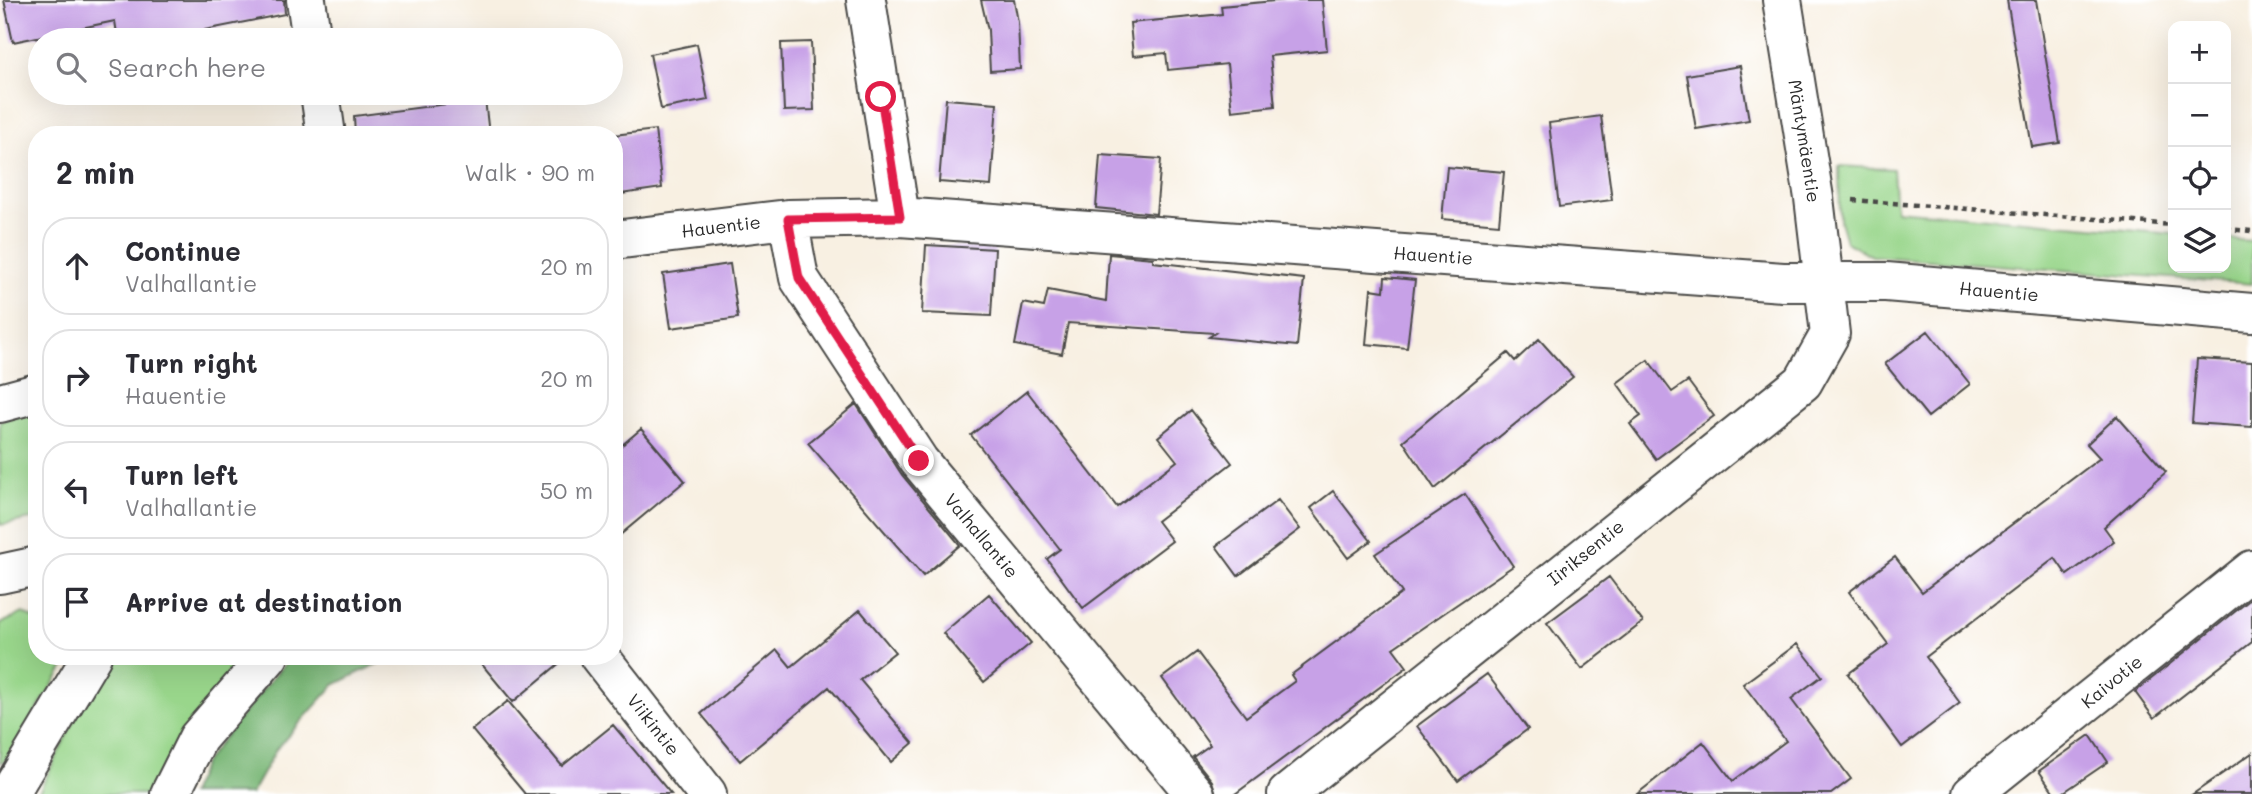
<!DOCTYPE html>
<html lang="en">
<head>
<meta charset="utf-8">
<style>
  :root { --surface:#fff; --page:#f2f2f3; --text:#2b2b33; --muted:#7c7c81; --line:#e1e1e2 }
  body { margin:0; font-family:Mali,sans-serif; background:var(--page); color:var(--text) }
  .controls { position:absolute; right:21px; top:21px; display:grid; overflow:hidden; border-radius:14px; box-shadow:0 7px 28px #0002 }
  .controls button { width:63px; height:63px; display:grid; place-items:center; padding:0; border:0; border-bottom:2px solid var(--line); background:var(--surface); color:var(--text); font:35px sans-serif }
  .stop { position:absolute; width:21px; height:21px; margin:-16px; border:5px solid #e11d48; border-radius:50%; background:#fff }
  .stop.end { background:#e11d48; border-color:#fff; box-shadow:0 2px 7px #0008 }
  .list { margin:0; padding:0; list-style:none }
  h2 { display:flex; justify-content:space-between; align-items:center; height:91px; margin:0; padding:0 28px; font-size:30px }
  h2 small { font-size:23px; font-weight:400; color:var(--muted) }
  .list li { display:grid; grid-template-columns:46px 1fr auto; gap:21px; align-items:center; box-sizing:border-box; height:98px; margin:0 14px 14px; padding:0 14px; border:2px solid var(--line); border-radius:28px }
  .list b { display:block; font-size:26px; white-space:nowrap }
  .list p { margin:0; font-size:23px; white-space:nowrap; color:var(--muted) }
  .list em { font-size:23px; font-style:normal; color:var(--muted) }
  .icon { flex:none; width:38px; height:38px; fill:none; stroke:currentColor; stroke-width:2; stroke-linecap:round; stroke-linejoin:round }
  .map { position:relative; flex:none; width:2252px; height:794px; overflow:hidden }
  .search { position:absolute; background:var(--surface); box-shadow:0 7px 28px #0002; left:28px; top:28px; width:595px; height:77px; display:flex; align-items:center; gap:18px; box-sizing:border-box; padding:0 24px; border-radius:38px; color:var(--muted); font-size:26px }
  .panel { position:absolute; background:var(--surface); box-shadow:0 7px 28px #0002; left:28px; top:126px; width:595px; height:539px; border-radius:28px }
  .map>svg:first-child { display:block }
  .green { fill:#99d68b; stroke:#62805b; stroke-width:2 }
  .forest { fill:#7ab777; stroke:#527151; stroke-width:2 }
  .building { fill:#c7a1e7 }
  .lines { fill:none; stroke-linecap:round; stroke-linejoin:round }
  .minor-casing { stroke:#4a4946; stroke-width:42 }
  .path { stroke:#4a4946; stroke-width:4.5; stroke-dasharray:5 5; stroke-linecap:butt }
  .minor { stroke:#fff; stroke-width:38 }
  .route { stroke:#e11d48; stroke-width:9 }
  .labels { text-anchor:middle; stroke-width:5; stroke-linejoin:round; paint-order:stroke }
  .street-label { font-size:18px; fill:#2b2b2b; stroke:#fff }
</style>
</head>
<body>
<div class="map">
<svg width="2252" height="794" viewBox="0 0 2252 794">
  <rect width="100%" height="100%" fill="#fff"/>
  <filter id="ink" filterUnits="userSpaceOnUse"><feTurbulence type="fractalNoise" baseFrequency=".0143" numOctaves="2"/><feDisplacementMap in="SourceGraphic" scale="14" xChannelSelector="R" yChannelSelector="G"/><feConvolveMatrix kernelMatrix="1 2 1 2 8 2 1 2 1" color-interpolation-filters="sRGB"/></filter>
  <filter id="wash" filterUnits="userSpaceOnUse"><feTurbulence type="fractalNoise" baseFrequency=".00686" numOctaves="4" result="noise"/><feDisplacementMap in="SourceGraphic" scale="28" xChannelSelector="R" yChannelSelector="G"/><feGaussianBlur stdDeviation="1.57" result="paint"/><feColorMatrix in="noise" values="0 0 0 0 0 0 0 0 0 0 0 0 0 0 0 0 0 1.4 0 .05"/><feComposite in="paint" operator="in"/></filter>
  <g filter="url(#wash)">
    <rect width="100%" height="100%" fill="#f8f0e2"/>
    <path class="green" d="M1839 166 1893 169 1896 210 2173 234V268H2226V239L2252 241V284L1872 256 1846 242 1840 221Z
      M37 409V518L0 525V421Z
      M23 613 37 620V656H67L69 659 5 761 0 763V624Z
      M106 656H250L195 720 149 794H38Z"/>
    <path class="forest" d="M292 656H393L334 685 277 748 251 794H190L205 761 273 677Z"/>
    <g id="blocks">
      <path class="building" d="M4 0H284L285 14 154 40H118L115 21 13 42Z
        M981 0H1014L1018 22 1020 69 990 71 988 30Z
        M1285 0H1322L1327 50 1270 56 1275 106 1232 111 1227 64 1168 70 1166 53 1133 56 1130 23 1222 14 1221 6Z
        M2007 0H2036L2060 143 2032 147Z
        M811 42 814 110 784 111 781 43Z
        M697 44 708 100 661 109 650 54Z
        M1740 66 1749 120 1696 129 1687 75Z
        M485 99 489 135H355L354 116Z
        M946 99 997 103 991 186 939 182Z
        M1601 116 1612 200 1559 207 1549 123Z
        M655 130 662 188 614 195V135Z
        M1100 155 1161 159 1156 214 1096 208Z
        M1447 167 1504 172 1499 224 1442 219Z
        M926 245 995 249 991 316 922 313Z
        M1109 254 1153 258V262L1304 279 1297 346 1209 337 1215 333 1068 323 1062 354 1015 345 1023 303 1044 307 1048 290 1106 301Z
        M730 264 738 318 671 328 663 274Z
        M1385 277 1415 280 1407 348 1366 344 1371 289 1384 291Z
        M1928 331 1970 384 1928 417 1885 364Z
        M1539 339 1573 377 1435 489 1403 441 1508 353 1515 361Z
        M2197 359 2252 362V427L2192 423Z
        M1648 360 1672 392 1688 381 1714 416 1656 459 1630 424 1641 416 1617 383Z
        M1027 391 1117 507 1177 461 1158 437 1191 410 1232 463 1157 521 1172 541 1083 608 1047 559 1060 549 971 435Z
        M856 404 902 475 960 545 923 576 808 443Z
        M2117 416 2166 472 2104 527 2114 541 2067 575 2055 558 1926 657 1960 703 1902 747 1848 674 1888 644 1849 592 1895 557 1922 592 2100 458 2087 444Z
        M641 429 685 481 614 540V452Z
        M1333 491 1371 541 1348 558 1311 508Z
        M1465 494 1513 566 1393 648 1407 667 1235 794H1216L1212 781 1193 757 1210 745 1162 678 1197 652 1246 717 1295 681 1291 675 1402 593 1375 554Z
        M1278 500 1300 529 1238 576 1216 546Z
        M1609 577 1643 622 1582 669 1547 623Z
        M989 594 1031 643 984 682 943 633Z
        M2252 598V642L2154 718 2135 692Z
        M860 610 895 652 860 680 913 743 891 762 829 687 740 761 701 714 777 650 791 667Z
        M1797 644 1822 676 1791 699 1851 779 1831 794H1637L1703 742 1733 781 1786 741 1743 684Z
        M475 656H568L513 702Z
        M1487 674 1528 729 1458 781 1417 726Z
        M508 701 562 766 613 725 671 794H525L472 730Z
        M2090 735 2108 762 2061 794H2055L2039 771Z
        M2252 753V794H2193Z"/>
    </g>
  </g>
  <g filter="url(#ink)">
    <use href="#blocks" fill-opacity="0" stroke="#4a4946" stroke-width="2"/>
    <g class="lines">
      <defs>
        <path id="minor" d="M306 0 312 40
          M866 0 900 217
          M320 93 326 135
          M788 219 799 278 919 461 1195 794
          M614 240 788 219 900 217 1783 282H1886L2252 313
          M0 403 37 393
          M0 574 37 566
          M599 656 707 794
          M9 794 92 656
          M170 794 198 738 269 656
          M1287 794 1803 382 1830 334 1814 198 1782 0
          M1972 794 2252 570"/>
      </defs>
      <use href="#minor" class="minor-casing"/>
      <path class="path" d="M1853 200 2173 225
        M2226 229 2252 231"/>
      <use href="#minor" class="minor"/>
    </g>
  </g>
  <g class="lines" filter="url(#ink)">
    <path class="route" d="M881 97 900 217 788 219 799 278 919 461"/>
  </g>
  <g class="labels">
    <g class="street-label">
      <text transform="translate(1804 141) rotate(81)" y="6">Mäntymäentie</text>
      <text transform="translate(721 227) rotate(-7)" y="6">Hauentie</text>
      <text transform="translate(1433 256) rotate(4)" y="6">Hauentie</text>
      <text transform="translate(1999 292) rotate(5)" y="6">Hauentie</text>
      <text transform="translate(981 536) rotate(50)" y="6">Valhallantie</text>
      <text transform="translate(1586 553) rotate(-39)" y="6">Iiriksentie</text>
      <text transform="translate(2112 682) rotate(-39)" y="6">Kaivotie</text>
      <text transform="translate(653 725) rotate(52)" y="6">Viikintie</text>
    </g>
  </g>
</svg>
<div class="controls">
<button>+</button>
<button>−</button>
<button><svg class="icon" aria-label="locate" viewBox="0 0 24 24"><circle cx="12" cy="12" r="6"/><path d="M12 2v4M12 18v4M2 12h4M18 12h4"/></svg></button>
<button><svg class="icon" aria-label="layers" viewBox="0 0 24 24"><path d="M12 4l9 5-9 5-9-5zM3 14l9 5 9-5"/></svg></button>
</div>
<div class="stop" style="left:881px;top:97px"></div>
<div class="stop end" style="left:919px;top:461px"></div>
<div class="search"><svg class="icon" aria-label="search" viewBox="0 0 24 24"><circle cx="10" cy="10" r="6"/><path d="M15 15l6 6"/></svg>Search here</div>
<section class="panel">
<h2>2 min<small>Walk · 90 m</small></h2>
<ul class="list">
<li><svg class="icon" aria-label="ahead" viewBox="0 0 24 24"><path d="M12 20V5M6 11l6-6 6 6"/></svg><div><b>Continue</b><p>Valhallantie</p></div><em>20 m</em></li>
<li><svg class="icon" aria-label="right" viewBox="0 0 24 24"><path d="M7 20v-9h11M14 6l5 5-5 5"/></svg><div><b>Turn right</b><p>Hauentie</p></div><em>20 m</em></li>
<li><svg class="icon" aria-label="left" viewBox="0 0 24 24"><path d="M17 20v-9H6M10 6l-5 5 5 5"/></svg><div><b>Turn left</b><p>Valhallantie</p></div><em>50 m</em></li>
<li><svg class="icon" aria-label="arrive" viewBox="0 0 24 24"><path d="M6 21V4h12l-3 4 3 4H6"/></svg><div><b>Arrive at destination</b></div></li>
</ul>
</section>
</div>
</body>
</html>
